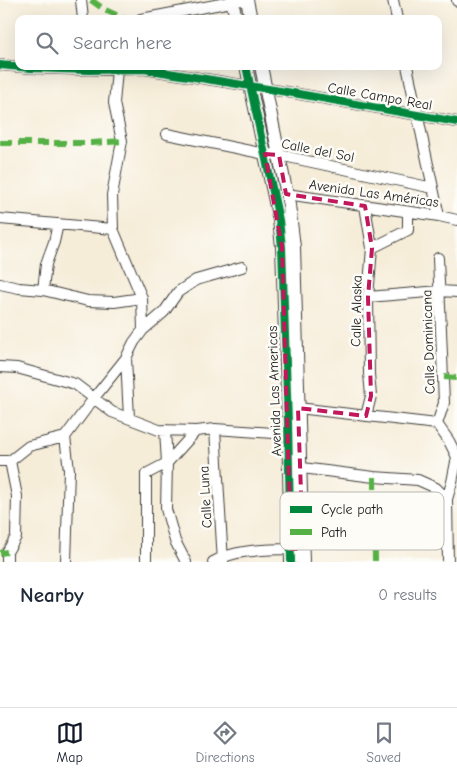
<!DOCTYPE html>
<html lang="en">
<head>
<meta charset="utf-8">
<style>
  :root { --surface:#fff; --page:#f2f2f3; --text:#1f2937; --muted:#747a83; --line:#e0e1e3; --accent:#111827 }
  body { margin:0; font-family:"Comic Neue",sans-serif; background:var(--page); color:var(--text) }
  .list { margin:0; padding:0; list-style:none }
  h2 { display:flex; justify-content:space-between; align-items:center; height:65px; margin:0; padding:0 20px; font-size:21px }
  h2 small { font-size:16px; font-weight:400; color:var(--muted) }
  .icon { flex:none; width:28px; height:28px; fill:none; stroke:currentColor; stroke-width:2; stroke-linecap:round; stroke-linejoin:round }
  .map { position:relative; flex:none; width:457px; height:562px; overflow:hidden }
  .search { position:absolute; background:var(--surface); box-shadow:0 5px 20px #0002; left:15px; right:15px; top:15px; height:55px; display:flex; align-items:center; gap:12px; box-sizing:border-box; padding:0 18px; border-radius:10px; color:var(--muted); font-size:19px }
  .sheet { height:145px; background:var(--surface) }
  nav { display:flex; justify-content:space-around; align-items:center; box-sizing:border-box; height:70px; border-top:1px solid var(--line); background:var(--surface); font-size:14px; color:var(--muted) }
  nav a { display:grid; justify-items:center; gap:2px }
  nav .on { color:var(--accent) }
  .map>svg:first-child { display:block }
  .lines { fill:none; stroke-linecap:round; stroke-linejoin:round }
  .minor-casing { stroke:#3d3b38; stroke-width:12 }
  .tertiary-casing { stroke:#3d3b38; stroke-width:14 }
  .minor { stroke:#fff; stroke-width:10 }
  .tertiary { stroke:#fff; stroke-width:12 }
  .quiet { stroke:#55b145; stroke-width:6; stroke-dasharray:12 6; stroke-linecap:butt }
  .cycleway-casing { stroke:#fdfcf7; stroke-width:11 }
  .cycleway { stroke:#00873e; stroke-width:8 }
  .marked { fill:none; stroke:#c2185b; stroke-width:4; stroke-dasharray:10 6; stroke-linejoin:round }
  .labels { text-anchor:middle; stroke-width:5; stroke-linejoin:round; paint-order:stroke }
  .street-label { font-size:14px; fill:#1c1c1c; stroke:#fdfcf7 }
  .key { fill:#fdfcf7; stroke:#bab9b5; stroke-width:1 }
  .key-label { font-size:14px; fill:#1c1c1c }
</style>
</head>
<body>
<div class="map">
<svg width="457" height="562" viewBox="0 0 457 562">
  <rect width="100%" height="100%" fill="#fdfcf7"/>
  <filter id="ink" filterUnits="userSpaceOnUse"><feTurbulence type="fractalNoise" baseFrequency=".02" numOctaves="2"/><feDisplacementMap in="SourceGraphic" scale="10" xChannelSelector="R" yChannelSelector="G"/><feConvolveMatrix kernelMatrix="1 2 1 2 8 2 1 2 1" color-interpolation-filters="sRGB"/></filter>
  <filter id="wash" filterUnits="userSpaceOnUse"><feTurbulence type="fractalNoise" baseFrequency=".0096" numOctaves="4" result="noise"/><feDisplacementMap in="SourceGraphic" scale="20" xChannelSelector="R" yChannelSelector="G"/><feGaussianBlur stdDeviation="1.12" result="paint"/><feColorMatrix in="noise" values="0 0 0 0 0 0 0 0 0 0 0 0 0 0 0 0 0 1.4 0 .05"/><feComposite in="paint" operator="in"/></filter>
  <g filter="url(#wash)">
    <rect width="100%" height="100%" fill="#f6edd9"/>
  </g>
  <g filter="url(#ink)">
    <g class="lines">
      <defs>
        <path id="minor" d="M81 0 83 19
          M393 0 397 19
          M457 0V1
          M141 19 242 0
          M0 65 31 68 89 70 144 69 293 93 457 122
          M407 66 439 216
          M117 70 114 103 122 141 112 195 113 229 142 298 143 330 134 342 126 358 129 418
          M167 134 265 154 279 155 433 188
          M286 194 439 216 457 220
          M365 206 372 248 368 297 369 374 371 396 366 416
          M0 219 113 229
          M372 248 408 230V213
          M0 284 19 288 43 290 88 301 114 302 142 298
          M43 290 46 264 54 242 58 224
          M368 297 440 291 457 292
          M143 330 164 312 178 292 196 280 242 267
          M0 367 17 368 75 384 112 412 159 430 196 431 215 429 288 434
          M298 408 437 424
          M437 424 444 403 438 258
          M437 424 449 441 457 457 452 482 447 499 448 562
          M215 429 223 562
          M165 430 167 463 166 509 175 541 186 562
          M65 437 69 470 66 562
          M65 437 94 398 126 358
          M0 461H10
          M294 467 374 477 418 480 436 488 447 499
          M7 562V552L16 537 17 496 10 461 29 446 65 437
          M146 562V474L167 463 196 431
          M213 562C236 549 265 550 291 549H297"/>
        <path id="tertiary" d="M232 0 236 19
          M247 0 251 19
          M246 66 279 220 282 247 288 423 291 562
          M261 66 289 205 294 247 303 562"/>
      </defs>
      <use href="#minor" class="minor-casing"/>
      <use href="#tertiary" class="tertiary-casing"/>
      <use href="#minor" class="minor"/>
      <use href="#tertiary" class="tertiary"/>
      <path class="quiet" d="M91 0 105 10 125 19
        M0 143H92L122 141
        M444 377 457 378
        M374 477 375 562
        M0 553 7 552"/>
      <defs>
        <path id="cycleway" d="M0 65 31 68 89 70 144 69 293 93 457 122
          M246 66 279 220 282 247 288 423 291 562"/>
      </defs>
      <use href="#cycleway" class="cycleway-casing"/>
      <use href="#cycleway" class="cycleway"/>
    </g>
  </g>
  <path class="marked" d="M265 154 279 155 286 194 365 206 372 248 368 297 371 396 366 416 298 408 303 549H291L282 247Z"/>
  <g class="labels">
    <g class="street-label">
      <text transform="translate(380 96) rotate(10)" y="5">Calle Campo Real</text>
      <text transform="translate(318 150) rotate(11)" y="5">Calle del Sol</text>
      <text transform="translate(374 193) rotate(8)" y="5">Avenida Las Américas</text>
      <text transform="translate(356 311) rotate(-89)" y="5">Calle Alaska</text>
      <text transform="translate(428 342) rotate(-92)" y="5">Calle Dominicana</text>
      <text transform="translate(274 391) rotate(-92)" y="5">Avenida Las Americas</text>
      <text transform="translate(205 497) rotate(-93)" y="5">Calle Luna</text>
    </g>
  </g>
  <rect x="280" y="492" width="164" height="58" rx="8" class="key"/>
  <rect x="290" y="506" width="22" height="7" fill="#00873e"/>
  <rect x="290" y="529" width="22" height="6" fill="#55b145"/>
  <g class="key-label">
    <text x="321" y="514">Cycle path</text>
    <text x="321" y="537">Path</text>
  </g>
</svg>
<div class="search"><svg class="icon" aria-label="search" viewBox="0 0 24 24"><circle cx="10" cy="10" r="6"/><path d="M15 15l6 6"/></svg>Search here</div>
</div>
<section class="sheet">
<h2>Nearby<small>0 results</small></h2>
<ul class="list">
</ul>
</section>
<nav>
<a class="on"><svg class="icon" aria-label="map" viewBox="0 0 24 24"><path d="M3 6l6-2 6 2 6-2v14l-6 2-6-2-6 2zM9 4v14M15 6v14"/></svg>Map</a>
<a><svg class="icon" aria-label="directions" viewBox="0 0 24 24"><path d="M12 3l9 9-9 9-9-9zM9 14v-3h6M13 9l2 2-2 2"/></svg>Directions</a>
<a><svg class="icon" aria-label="saved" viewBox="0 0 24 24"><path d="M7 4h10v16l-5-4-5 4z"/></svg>Saved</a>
</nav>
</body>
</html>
